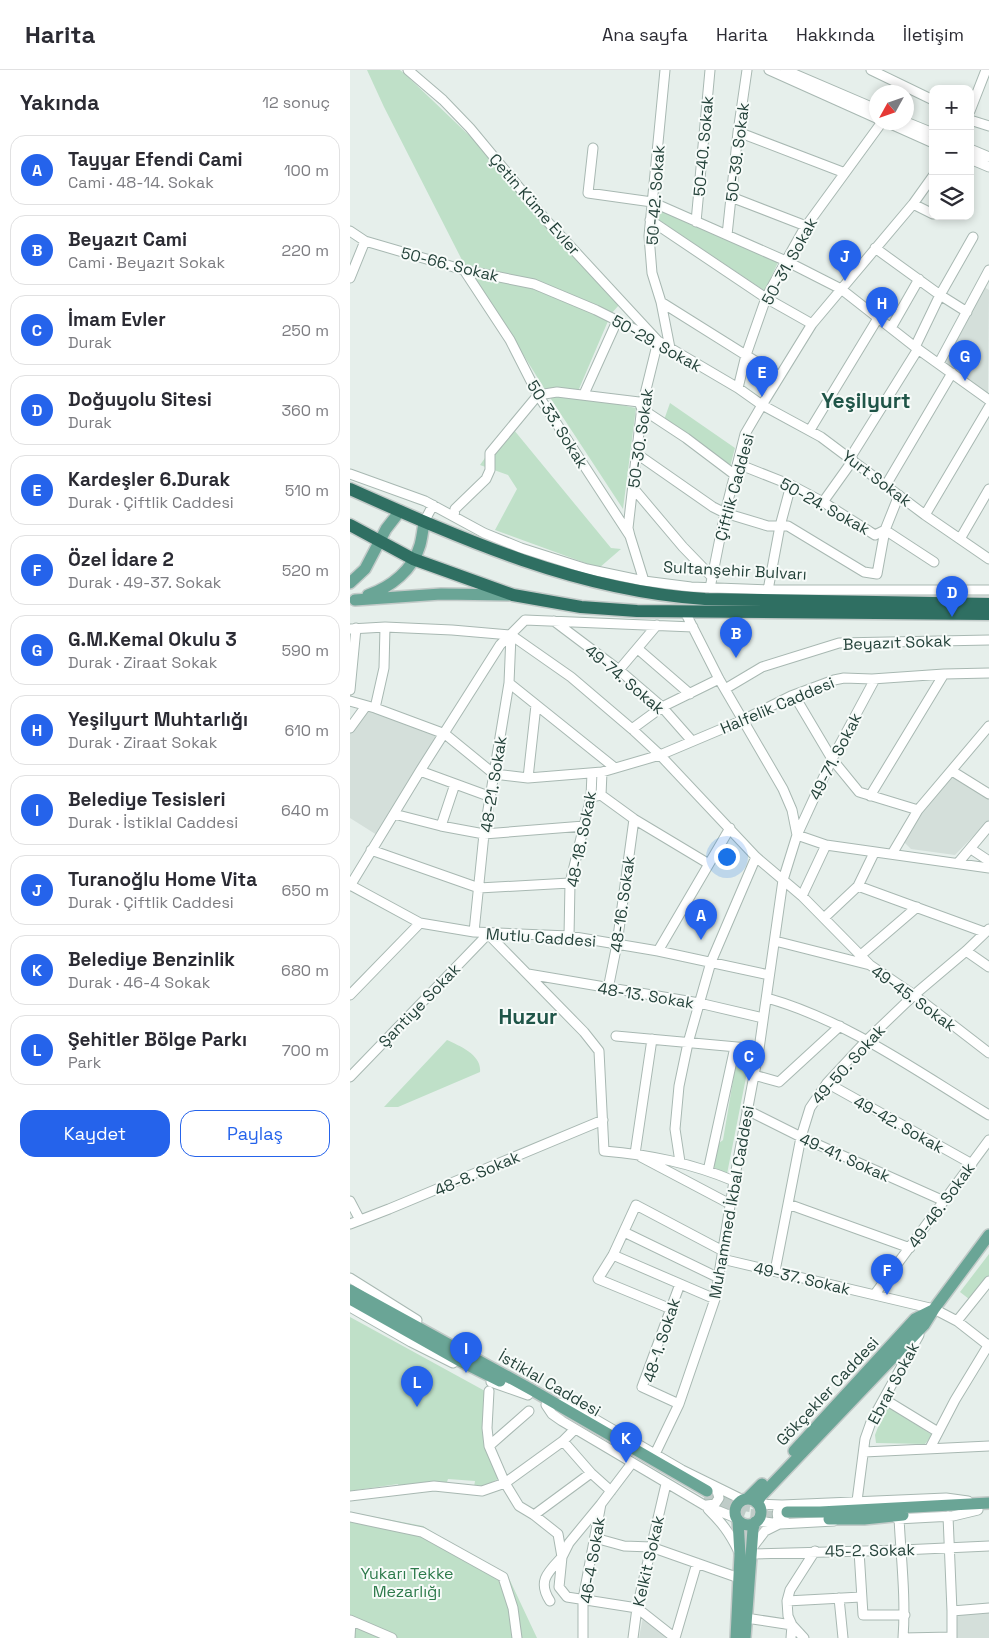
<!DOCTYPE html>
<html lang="tr">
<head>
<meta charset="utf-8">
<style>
  :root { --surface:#fff; --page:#f2f2f3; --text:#2b2b33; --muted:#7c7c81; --line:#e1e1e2; --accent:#2563eb }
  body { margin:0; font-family:"Space Grotesk",sans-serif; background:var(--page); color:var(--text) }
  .controls { position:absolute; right:15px; top:15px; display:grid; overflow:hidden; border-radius:10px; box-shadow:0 2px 8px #0003 }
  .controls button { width:45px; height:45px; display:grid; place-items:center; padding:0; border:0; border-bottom:1px solid var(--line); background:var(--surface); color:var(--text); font:25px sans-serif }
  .compass { position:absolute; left:519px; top:15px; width:45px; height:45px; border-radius:50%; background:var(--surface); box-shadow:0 2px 8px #0003; rotate:230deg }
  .you { position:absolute; left:376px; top:786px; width:18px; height:18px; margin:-12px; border:4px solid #fff; border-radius:50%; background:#1a73e8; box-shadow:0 0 0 8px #1a73e833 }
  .badge { display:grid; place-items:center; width:32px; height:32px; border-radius:50%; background:var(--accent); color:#fff; font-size:16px; font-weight:700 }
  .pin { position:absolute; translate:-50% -41px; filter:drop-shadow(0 1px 2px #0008) }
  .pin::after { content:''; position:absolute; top:26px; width:18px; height:15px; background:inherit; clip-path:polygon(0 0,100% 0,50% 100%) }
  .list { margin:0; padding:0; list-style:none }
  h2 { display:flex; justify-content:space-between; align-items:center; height:65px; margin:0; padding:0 20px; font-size:21px }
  h2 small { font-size:16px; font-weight:400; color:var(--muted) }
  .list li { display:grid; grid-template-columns:32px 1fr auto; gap:15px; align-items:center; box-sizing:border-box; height:70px; margin:0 10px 10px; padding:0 10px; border:1px solid var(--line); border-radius:15px }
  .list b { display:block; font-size:19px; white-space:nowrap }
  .list p { margin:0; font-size:16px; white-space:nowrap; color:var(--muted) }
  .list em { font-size:16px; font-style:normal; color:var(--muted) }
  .actions { display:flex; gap:10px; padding:15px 20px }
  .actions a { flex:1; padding:11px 0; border:1px solid var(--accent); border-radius:15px; text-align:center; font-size:18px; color:var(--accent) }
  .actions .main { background:var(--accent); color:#fff }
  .icon { flex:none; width:28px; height:28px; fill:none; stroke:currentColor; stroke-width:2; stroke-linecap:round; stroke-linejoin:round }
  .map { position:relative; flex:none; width:639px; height:1568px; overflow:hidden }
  header { display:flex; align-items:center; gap:30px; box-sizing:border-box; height:70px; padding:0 25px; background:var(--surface); border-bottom:1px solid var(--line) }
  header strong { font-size:24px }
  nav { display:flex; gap:28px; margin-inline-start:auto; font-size:18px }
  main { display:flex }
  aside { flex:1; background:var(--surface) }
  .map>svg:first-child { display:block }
  .built { fill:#d4dfda }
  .green { fill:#bfe0c8 }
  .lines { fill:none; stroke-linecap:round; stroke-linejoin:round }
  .major-tunnel { stroke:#bfccc8; stroke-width:11; stroke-dasharray:11 5.5; stroke-linecap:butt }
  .minor-casing { stroke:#a8b8b2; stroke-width:11 }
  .major-casing { stroke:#c2cac8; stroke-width:14 }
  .highway-casing { stroke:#c2cac8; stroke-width:15 }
  .minor { stroke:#fff; stroke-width:9 }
  .major { stroke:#6aa596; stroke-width:11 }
  .highway { stroke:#2f6f62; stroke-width:12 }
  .labels { text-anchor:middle; stroke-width:4; stroke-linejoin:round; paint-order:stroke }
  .street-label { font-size:16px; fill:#24423a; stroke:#f7fbf9 }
  .park-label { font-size:16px; fill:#2d7a4b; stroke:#f7fbf9 }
  .district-label { font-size:21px; font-weight:bold; fill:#1f5548; stroke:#f7fbf9 }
</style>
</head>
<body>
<header>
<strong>Harita</strong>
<nav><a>Ana sayfa</a><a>Harita</a><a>Hakkında</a><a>İletişim</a></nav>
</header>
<main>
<aside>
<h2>Yakında<small>12 sonuç</small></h2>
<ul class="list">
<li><span class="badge">A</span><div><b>Tayyar Efendi Cami</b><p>Cami · 48-14. Sokak</p></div><em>100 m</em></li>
<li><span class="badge">B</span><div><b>Beyazıt Cami</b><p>Cami · Beyazıt Sokak</p></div><em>220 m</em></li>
<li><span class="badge">C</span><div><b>İmam Evler</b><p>Durak</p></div><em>250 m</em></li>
<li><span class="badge">D</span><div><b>Doğuyolu Sitesi</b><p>Durak</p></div><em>360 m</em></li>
<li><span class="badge">E</span><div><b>Kardeşler 6.Durak</b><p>Durak · Çiftlik Caddesi</p></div><em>510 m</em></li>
<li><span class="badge">F</span><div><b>Özel İdare 2</b><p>Durak · 49-37. Sokak</p></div><em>520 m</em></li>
<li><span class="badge">G</span><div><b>G.M.Kemal Okulu 3</b><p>Durak · Ziraat Sokak</p></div><em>590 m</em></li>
<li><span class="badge">H</span><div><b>Yeşilyurt Muhtarlığı</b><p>Durak · Ziraat Sokak</p></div><em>610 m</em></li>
<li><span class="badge">I</span><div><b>Belediye Tesisleri</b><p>Durak · İstiklal Caddesi</p></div><em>640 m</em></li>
<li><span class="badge">J</span><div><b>Turanoğlu Home Vita</b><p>Durak · Çiftlik Caddesi</p></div><em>650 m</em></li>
<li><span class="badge">K</span><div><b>Belediye Benzinlik</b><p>Durak · 46-4 Sokak</p></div><em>680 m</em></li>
<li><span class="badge">L</span><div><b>Şehitler Bölge Parkı</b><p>Park</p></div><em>700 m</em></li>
</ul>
<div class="actions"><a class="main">Kaydet</a><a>Paylaş</a></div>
</aside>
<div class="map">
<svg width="639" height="1568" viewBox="0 0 639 1568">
  <rect width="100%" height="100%" fill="#e6efeb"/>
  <path class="built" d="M634 217 639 220 638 326 593 293Z
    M17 639 85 663 86 669 27 765 0 748V664Z
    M600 705 639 728V750L605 785 561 779 552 770 564 746Z
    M639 1542V1568H605V1543Z
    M293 1547 316 1568H289Z"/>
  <path class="green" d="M17 0H50L56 5 127 73 185 143 192 141 269 235 261 244 226 326 286 338 273 439 199 326 126 209 114 194 34 37Z
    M307 138 429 190 415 221 306 148Z
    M320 333 385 378 380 397 314 350Z
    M159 354 261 478 271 479 249 498 145 460 167 419 158 405 130 395Z
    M97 970C110 976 132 985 130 1002L48 1037H34Z
    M388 981 401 982 377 1104 363 1097 369 1073 373 1070Z
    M639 1184V1205L619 1229 610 1222Z
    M0 1247 135 1321 134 1368 137 1382 148 1409 131 1418 124 1417 125 1411 98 1409 97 1412 50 1419 48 1414 0 1421Z
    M539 1337 582 1365 575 1374 526 1373 525 1365 535 1339Z
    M0 1442 73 1456 118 1484 157 1504 187 1568H0Z"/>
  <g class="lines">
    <path class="major-tunnel" d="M359 1421 397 1436 418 1439
      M354 1428 395 1444 440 1448"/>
    <defs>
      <path id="minor" d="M58 0 93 30 120 58 196 150 308 271 292 336 278 458 280 466
        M315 0 299 166 302 203 311 232 320 278
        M419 0 526 48
        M435 0 526 39
        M521 0 583 30
        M620 41 636 0
        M620 50 639 56
        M536 52 583 73
        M556 52 583 63
        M388 62 495 103
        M243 78 238 123 302 132 436 191 491 219 565 277 639 330
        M620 79 639 87
        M620 89 639 97
        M381 127 456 156
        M563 134 583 144
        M300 150 416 228 462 254
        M346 152 360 0
        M0 161 15 171 114 200 184 214 246 240 308 271 388 318 412 335 471 367 575 445 639 489
        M377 165 388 62 397 0
        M525 178 590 225 617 242
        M114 200 160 270 188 325 280 466 294 511
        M0 208 15 171
        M311 232 429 306
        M541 258 569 209
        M565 277 590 225 623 167
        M589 293 639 200
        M388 318 396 285 416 228 436 191 454 159 532 52
        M234 324 267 251
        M460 360 528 248
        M287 384 363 437 375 443 418 456H438L514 502 527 504 535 460 549 425
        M500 388 568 279
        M388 394 441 415 473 432 525 465 535 460 584 492
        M0 404 75 431 134 463 171 478 237 499 294 511 341 517 418 520H639
        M536 415 602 303
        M284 419 333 477 362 507
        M473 432 503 390
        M575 445 639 337
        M104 446 105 439 136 409 140 400V383L188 325 207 322 289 332 292 339 336 368 385 405
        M74 452 83 435
        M610 469 639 419
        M360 518 375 443 395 364 412 335 462 254 563 134 583 106
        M418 520 430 456 441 415
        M204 551 269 600 312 637 342 671
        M0 559 35 557 102 560 161 565 221 607 282 659 310 685 406 787 452 826 520 895
        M288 579 340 624
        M269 600 307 555
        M525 609 482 689 447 765 476 775 639 798
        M159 613 265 698
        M375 619 412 597 489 573 639 570
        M0 620 6 558
        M444 625 482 689 509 722 568 740
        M0 631 25 638 95 664 144 704 178 708 252 702 310 685 393 650 441 626 484 610 494 608 522 609 594 604 639 603
        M25 638 34 598 35 557
        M0 658 16 636
        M282 659 312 637 369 609
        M70 701 141 727
        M602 701 639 724
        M178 708 186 635
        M251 725 252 702
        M520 726 594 604
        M241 727 251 725 284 749 359 794
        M44 744 91 756 134 764 234 756
        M91 756 105 714
        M621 779 639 791
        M21 780 129 818 220 813
        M542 784 568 740 639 656
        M608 793 639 756
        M0 815 70 853 124 862 219 866 308 881 419 905
        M0 816 70 701 150 575 175 550 343 557
        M508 816 634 862
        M452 826 476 775
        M474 848 508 816 524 783
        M124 862 134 764 159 613 161 565
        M138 864 234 962 249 981 254 1081C301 1085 341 1093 384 1111
        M219 866 220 813 241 727 242 703
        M425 871 520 895 564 925 639 983
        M308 881 380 758
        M616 881 639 897
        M511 885 567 837
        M178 904 349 933 413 948
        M258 919 267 874 284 749
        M0 925 70 853
        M417 928C498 951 568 1002 639 1045
        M266 966 409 979
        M404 1005 429 1012 490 956
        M0 1007 138 864
        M477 1013 622 1094
        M397 1040 451 1067 594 1131
        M285 1084 302 969
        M291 1087 380 1134
        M330 1092 325 1059 329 1016 338 973 361 892 406 787
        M358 1101 385 977
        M0 1131 10 1150
        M438 1134 560 1178
        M0 1154 39 1139 253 1050
        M274 1162 369 1208
        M263 1185 365 1229
        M372 1189 584 1239 607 1251 639 1276
        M425 1201 451 1067 460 1038 477 1013 516 971 564 925 616 881 639 859
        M0 1208 67 1250
        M525 1224 639 1070
        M0 1237 61 1272 103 1293
        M321 1239 248 1209 263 1185 286 1135 373 1181
        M607 1251 639 1211
        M141 1312 178 1325
        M139 1321 137 1358 139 1376 155 1413 169 1436 184 1445 208 1464 212 1487C198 1502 187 1511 200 1531
        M534 1329 588 1362
        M210 1333 224 1337 332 1400 393 1430
        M329 1334 292 1317 330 1214
        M196 1335 202 1344 212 1351 354 1435 386 1448
        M213 1371 241 1403 261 1421
        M139 1376 179 1341
        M580 1378 605 1330 639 1274
        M514 1382 639 1376
        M305 1384 329 1334 365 1229 384 1111 409 979 433 810 447 765 442 740 433 719 369 609 335 542
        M0 1426 84 1416 132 1421 155 1413 213 1371 225 1359
        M507 1431 515 1369 521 1352 569 1265
        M251 1434 219 1473 212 1487 209 1517 217 1527 287 1538 325 1568
        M408 1434 432 1435 596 1428 618 1431
        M357 1435 365 1434 369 1428 366 1418
        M432 1435C428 1439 426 1442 428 1448L436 1452
        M358 1439C372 1453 379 1462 388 1480
        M184 1445 241 1403
        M598 1446 602 1541V1568
        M0 1447 72 1462 153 1507 163 1538 167 1568
        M549 1448C551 1488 556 1528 553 1568
        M547 1449 603 1446 628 1440
        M407 1451 430 1454 484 1451
        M245 1468 274 1476 301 1477 389 1508
        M402 1478 415 1461 429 1454
        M509 1481 513 1545H555
        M401 1484 552 1480 639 1476
        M489 1528 493 1568
        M437 1531 511 1527
        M602 1541 639 1538
        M396 1548 442 1555 454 1568
        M0 1550 42 1568
        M0 1568 1 1551
        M233 1568V1529L251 1434 282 1393
        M283 1568 287 1538 316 1414
        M325 1568 347 1493
        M441 1568 442 1555 438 1546 437 1531 440 1520 465 1481
        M553 1568 602 1567"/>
      <path id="major" d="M0 513 15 499 36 459 50 441
        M18 525C41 517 63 500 70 475 72 468 73 459 74 452
        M5 530 91 524 158 525
        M0 1220 182 1320 357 1421
        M2 1230 110 1291 150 1311
        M444 1381 565 1249 583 1240
        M397 1429 412 1414
        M385 1442a13 13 0 1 1 26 0a13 13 0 1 1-26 0Z
        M407 1433 411 1426 574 1255 584 1239 639 1165
        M437 1442H470L639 1433
        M479 1449H514L553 1445
        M386 1568 390 1485 388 1450
        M395 1568 403 1459 405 1452"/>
      <path id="highway" d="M0 419C114 470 228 521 355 529L639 534
        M0 455 63 489 163 525 231 537 287 541 639 544"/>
    </defs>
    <use href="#minor" class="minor-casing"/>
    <use href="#major" class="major-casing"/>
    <use href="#highway" class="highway-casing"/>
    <use href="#minor" class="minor"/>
    <use href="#major" class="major"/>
    <use href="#highway" class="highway"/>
  </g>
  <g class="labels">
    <g class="street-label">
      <text transform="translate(353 76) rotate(-85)" y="6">50-40. Sokak</text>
      <text transform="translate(387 82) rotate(-83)" y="6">50-39. Sokak</text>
      <text transform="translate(305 125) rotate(-86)" y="6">50-42. Sokak</text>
      <text transform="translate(185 134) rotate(49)" y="6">Çetin Küme Evler</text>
      <text transform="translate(439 191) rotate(-61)" y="6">50-31. Sokak</text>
      <text transform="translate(100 194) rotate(14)" y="6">50-66. Sokak</text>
      <text transform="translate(307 273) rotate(29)" y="6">50-29. Sokak</text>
      <text transform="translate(208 354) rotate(58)" y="6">50-33. Sokak</text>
      <text transform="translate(290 368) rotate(-82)" y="6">50-30. Sokak</text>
      <text transform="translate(527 408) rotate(37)" y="6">Yurt Sokak</text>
      <text transform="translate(384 417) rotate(-75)" y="6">Çiftlik Caddesi</text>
      <text transform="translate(475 436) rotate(29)" y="6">50-24. Sokak</text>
      <text transform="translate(385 500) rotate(3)" y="6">Sultanşehir Bulvarı</text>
      <text transform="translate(547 572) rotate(-2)" y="6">Beyazıt Sokak</text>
      <text transform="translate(275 609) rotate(40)" y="6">49-74. Sokak</text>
      <text transform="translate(427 635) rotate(-23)" y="6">Halfelik Caddesi</text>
      <text transform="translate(485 686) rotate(-63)" y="6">49-71. Sokak</text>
      <text transform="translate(143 714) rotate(-81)" y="6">48-21. Sokak</text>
      <text transform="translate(231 769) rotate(-79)" y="6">48-18. Sokak</text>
      <text transform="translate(272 834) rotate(-82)" y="6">48-16. Sokak</text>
      <text transform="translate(191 867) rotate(4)" y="6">Mutlu Caddesi</text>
      <text transform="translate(296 925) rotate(9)" y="6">48-13. Sokak</text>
      <text transform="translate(564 928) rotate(36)" y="6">49-45. Sokak</text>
      <text transform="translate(69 935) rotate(-46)" y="6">Şantiye Sokak</text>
      <text transform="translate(498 994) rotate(-48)" y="6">49-50. Sokak</text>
      <text transform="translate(549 1054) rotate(29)" y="6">49-42. Sokak</text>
      <text transform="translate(495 1087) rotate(24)" y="6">49-41. Sokak</text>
      <text transform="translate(127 1103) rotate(-23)" y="6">48-8. Sokak</text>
      <text transform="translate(381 1132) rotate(-80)" y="6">Muhammed İkbal Caddesi</text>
      <text transform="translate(591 1135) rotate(-54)" y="6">49-46. Sokak</text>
      <text transform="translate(452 1208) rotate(13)" y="6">49-37. Sokak</text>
      <text transform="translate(311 1270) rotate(-72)" y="6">48-1. Sokak</text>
      <text transform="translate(200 1313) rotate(30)" y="6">İstiklal Caddesi</text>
      <text transform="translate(543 1313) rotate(-62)" y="6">Ebrar Sokak</text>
      <text transform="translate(477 1321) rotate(-47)" y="6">Gökçekler Caddesi</text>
      <text transform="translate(520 1480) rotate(-1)" y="6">45-2. Sokak</text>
      <text transform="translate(242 1490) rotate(-81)" y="6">46-4 Sokak</text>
      <text transform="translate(298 1491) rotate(-77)" y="6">Kelkit Sokak</text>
    </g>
    <g class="park-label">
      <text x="57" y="1509">Yukarı Tekke<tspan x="57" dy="18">Mezarlığı</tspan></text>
    </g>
    <g class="district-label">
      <text x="516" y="338">Yeşilyurt</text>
      <text x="178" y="954">Huzur</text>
    </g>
  </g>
</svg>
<div class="controls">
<button>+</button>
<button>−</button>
<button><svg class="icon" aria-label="layers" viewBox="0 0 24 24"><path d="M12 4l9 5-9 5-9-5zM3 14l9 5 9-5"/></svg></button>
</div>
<svg class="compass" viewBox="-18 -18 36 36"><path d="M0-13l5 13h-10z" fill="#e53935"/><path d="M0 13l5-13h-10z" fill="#7c7c81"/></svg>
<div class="you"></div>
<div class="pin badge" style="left:351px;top:870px">A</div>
<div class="pin badge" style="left:386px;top:588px">B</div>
<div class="pin badge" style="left:399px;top:1011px">C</div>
<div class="pin badge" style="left:602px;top:547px">D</div>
<div class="pin badge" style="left:412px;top:327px">E</div>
<div class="pin badge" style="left:537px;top:1225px">F</div>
<div class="pin badge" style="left:615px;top:311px">G</div>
<div class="pin badge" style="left:532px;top:258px">H</div>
<div class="pin badge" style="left:116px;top:1303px">I</div>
<div class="pin badge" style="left:495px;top:211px">J</div>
<div class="pin badge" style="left:276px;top:1393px">K</div>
<div class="pin badge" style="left:67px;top:1337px">L</div>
</div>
</main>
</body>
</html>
